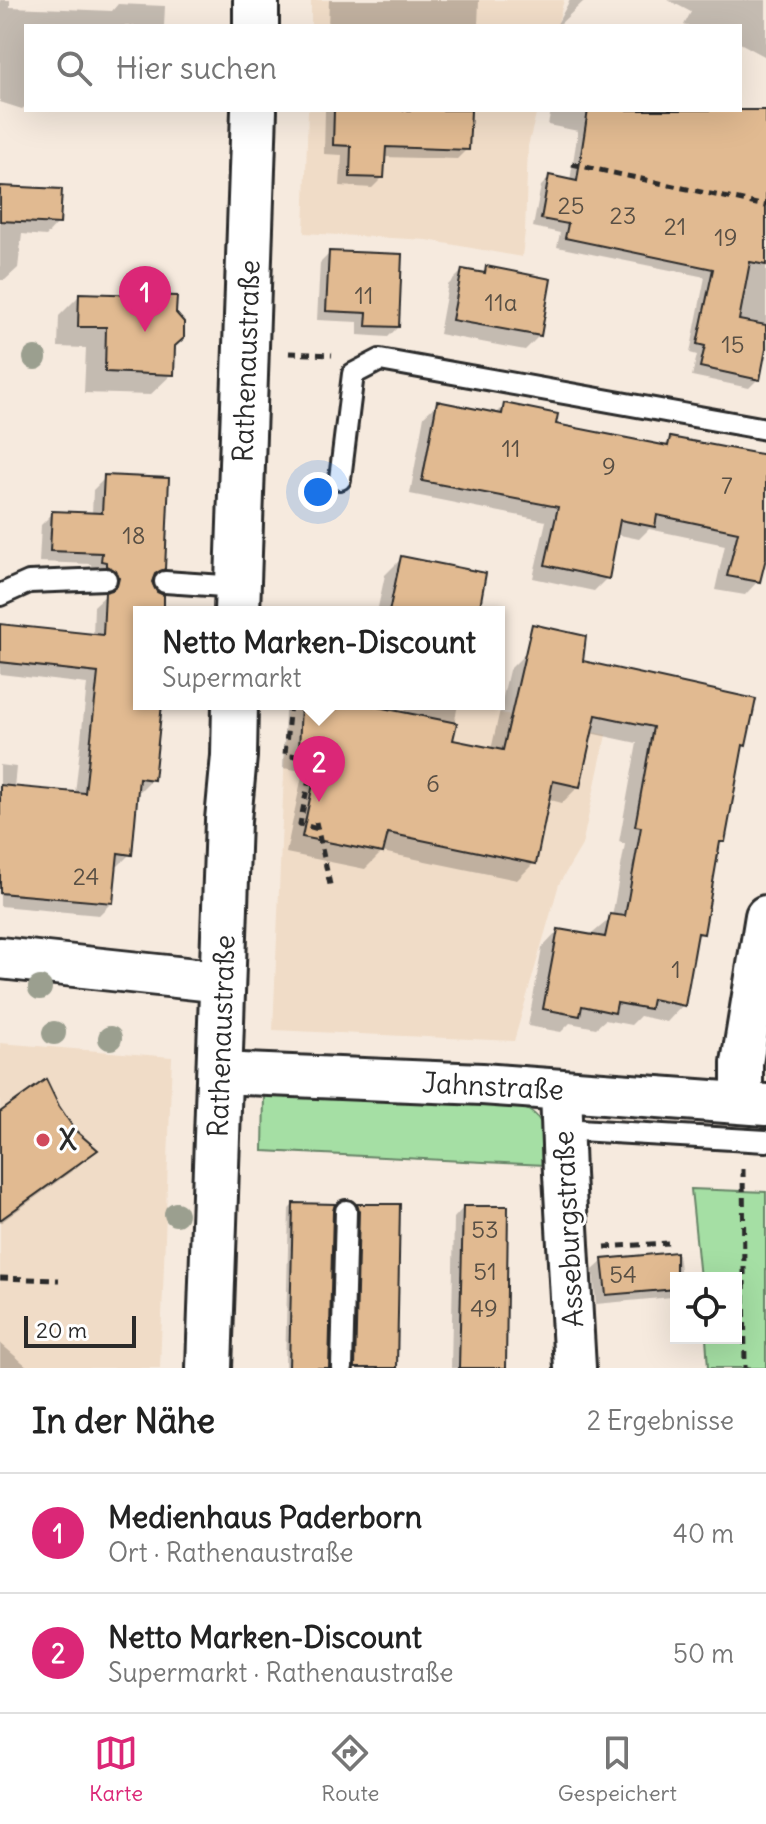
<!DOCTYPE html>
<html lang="de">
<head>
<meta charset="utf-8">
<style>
  :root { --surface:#fff; --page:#f2f2f2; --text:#222; --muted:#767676; --line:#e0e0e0; --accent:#db2777 }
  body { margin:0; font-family:Delius,sans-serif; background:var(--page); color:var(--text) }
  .controls { position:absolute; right:24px; bottom:24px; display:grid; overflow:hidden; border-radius:0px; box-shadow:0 8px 32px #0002 }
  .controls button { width:72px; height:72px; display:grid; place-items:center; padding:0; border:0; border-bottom:2px solid var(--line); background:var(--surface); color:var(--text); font:40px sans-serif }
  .scale { position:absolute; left:24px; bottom:20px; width:112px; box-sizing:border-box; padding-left:8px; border:4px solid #2b2b2b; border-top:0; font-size:22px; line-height:28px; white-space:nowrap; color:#2b2b2b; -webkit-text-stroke:6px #fff; paint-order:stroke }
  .you { position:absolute; left:318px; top:492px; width:28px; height:28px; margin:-20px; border:6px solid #fff; border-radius:50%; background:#1a73e8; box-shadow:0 0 0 12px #1a73e833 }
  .badge { display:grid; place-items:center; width:52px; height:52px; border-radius:50%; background:var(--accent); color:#fff; font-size:26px; font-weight:700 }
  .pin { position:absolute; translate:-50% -66px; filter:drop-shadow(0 2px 4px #0008) }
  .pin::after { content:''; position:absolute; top:42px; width:28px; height:24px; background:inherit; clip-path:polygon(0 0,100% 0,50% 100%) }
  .popup { position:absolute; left:133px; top:606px; width:372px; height:104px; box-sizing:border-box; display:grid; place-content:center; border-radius:0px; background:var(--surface); filter:drop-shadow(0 2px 6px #0005); font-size:26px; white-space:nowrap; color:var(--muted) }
  .popup b { font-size:30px; color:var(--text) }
  .popup::after { content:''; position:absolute; left:50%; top:100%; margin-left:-16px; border:16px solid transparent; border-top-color:var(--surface) }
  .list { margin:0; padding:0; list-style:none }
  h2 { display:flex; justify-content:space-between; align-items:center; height:104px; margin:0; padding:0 32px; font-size:34px }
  h2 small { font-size:26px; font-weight:400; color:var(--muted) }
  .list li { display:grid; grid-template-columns:52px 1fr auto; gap:24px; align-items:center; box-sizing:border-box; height:120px; padding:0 32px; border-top:2px solid var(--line) }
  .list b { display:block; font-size:30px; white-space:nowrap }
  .list p { margin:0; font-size:26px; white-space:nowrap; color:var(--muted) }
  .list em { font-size:26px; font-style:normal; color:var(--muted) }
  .icon { flex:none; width:44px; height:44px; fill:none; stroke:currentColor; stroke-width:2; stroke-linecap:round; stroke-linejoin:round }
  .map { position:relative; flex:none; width:766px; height:1368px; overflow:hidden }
  .search { position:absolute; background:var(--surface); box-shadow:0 8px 32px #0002; left:24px; right:24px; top:24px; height:88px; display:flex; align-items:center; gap:20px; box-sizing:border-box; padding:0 28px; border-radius:0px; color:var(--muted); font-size:30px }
  .sheet { height:344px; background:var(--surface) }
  nav { display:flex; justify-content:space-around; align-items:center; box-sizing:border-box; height:112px; border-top:2px solid var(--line); background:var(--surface); font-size:22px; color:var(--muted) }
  nav a { display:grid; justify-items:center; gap:4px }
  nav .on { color:var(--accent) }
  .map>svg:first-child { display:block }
  .built { fill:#f0dcc7 }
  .green { fill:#a5dfa4; stroke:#688568; stroke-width:2 }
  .shadow { fill:#0003 }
  .building { fill:#e1ba91; stroke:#2b2b2b; stroke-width:2 }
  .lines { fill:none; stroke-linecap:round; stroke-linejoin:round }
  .service-casing { stroke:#2b2b2b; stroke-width:26 }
  .minor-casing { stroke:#2b2b2b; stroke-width:46 }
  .tertiary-casing { stroke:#2b2b2b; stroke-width:50 }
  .path { stroke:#2b2b2b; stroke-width:5; stroke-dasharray:8 6; stroke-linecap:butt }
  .service { stroke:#fff; stroke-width:20 }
  .minor { stroke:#fff; stroke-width:40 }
  .tertiary { stroke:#fff; stroke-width:44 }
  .tree { fill:#9b9f8f }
  .poi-dot { fill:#d1495b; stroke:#fff; stroke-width:3 }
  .labels { text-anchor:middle; stroke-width:6; stroke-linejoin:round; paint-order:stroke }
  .number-label { font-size:24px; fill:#584f44 }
  .street-label { font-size:28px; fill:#2b2b2b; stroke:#fff }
  .poi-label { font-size:28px; font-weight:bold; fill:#2b2b2b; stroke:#fff; text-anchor:start }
</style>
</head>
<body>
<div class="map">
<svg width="766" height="1368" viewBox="0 0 766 1368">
  <rect width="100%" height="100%" fill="#f6eade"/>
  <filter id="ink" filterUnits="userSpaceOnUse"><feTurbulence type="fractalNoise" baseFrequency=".0125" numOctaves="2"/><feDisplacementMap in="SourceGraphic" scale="16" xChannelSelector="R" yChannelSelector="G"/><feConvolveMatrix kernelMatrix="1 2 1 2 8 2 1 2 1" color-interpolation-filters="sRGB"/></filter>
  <g filter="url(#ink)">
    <path class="built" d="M311 0H564L557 26H311Z
      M308 110H537L528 146 525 231 522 257 427 240 304 233Z
      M287 704H458L606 735 582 845 559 884 514 1041 273 1030Z
      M0 1043 172 1057 160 1368H0Z"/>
    <path class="green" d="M274 1092 517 1106C550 1114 543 1137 545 1165L263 1151 264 1095Z
      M691 1189 766 1192V1368H708L706 1338H736V1278H700Z"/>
    <path class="shadow" d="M0 0H10V7L65 9 112 11 118 4 165 6 164 26H26V106L22 109 0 102Z
      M329 0H479L478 26H328Z
      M570 0H585L559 25 557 24Z
      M668 0H766V57L740 43V26H686L684 25 691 12Z
      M325 110H472L471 126 468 128 467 149 457 159 384 157 383 177 372 188 340 186 342 155 324 154Z
      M551 110H727L760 116 766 110V351L764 350 758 379 749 388 692 376 697 355 690 353 705 277 557 247 560 233 533 227 541 186 550 177 570 181 578 131 548 125Z
      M0 188 58 223 46 236 22 234 18 268 5 280H0Z
      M330 253 398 327 388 337 358 335V322L317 320 320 263Z
      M487 269 539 336 525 350 439 334 448 285 462 271 481 274Z
      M80 295 173 346 172 374 150 395 84 393 86 348 58 347 59 316Z
      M438 403 496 414 505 405 554 426 663 447 671 439 766 457V545L758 581 745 595 715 590 725 545 649 529 639 539 615 534 607 578 594 591 533 578 546 521 410 494 424 416Z
      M105 478 163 568 150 582 162 612H139V704H165L164 708 159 713 152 779 140 791H136L130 854 118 866 115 865 111 903 99 915 0 906V765L16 767 14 788 75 794 87 684 0 674V625L93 636 94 606 108 593 106 585 90 572 91 564 39 562 41 525 53 513 92 514 93 490Z
      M402 558 477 612H377L385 575Z
      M526 653 744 745 740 749 723 841 717 848 702 933 695 939 683 1005 667 1022 640 1016 631 1025 605 1020 596 1028 570 1023 561 1032 528 1026 542 948 558 931 593 937V933L612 917 625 844 619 842 637 743 590 733 579 786 562 803 547 799 534 863 517 880 382 852 365 869 286 853 303 771 283 768 285 710 291 704H354L404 714 406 704H458L451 741 491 750 509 670Z
      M57 1107 74 1131 95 1150 76 1168 0 1223V1115Z
      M293 1205 327 1368H285L289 1209Z
      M358 1206H398L395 1368H351L353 1211Z
      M463 1208 504 1368H451L454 1218Z
      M678 1254 681 1278H676V1293L672 1297 596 1304 593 1270 603 1261Z
      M0 1343 29 1368H0Z"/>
    <path class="building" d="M334 110H471L469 150 386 147 384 178 350 177 351 146 333 145Z
      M588 110H766V265L750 262 739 320 766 325V349L760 380 700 367 705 346 697 344 713 269 565 238 568 224 541 219 549 175 577 181Z
      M0 186 62 189 60 224 0 221Z
      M329 251 402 254 399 327 366 326 367 313 326 311Z
      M486 266 551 279 541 336 452 320 462 269 485 273Z
      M79 293 177 296 176 313 184 322V338L175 346 174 375 105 372 106 327H78Z
      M437 401 502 414 504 403 558 414 556 424 668 446 670 437 766 455V558L760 582 727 576 738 532 657 515 655 527 620 520 609 579 545 565 558 507 422 481Z
      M104 475 169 478 165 569 155 574 152 582 157 592 164 595V612H139V704H162L154 780 139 778 132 855 118 853 113 903 0 893V785L85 793 98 673 0 662V624L103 635 105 592 112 590 117 586 119 578 116 571 106 566V562L101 561 102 553 50 551 52 511 102 513Z
      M401 556 486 573 479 612H389Z
      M532 624 586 636 583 661 756 699 746 746 743 745 725 842H720L704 934 698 933 685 1006 652 999 650 1009 617 1003 615 1013 582 1006 580 1016 543 1009 558 929 605 937 610 914 625 916 641 827 635 826 653 727 596 715 580 787 553 781 536 864 388 833 383 853 302 837 319 755 299 751 301 704H363L457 723 453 740 503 750Z
      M46 1079 59 1106 75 1130 98 1150 0 1220V1112Z
      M293 1203 335 1204 333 1211 329 1368H289Z
      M357 1204H400L397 1368H355L359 1211Z
      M463 1206H508L506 1368H459Z
      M676 1252V1289L606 1295 602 1259Z"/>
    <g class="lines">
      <defs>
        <path id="service" d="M340 479 353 374 380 360 766 429
          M165 582 238 587
          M0 595 29 582 106 579
          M562 1129 766 1141
          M342 1368 346 1211"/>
        <path id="minor" d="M0 958 223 982
          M219 1073 482 1084 766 1105
          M561 1090 564 1174 575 1368
          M742 1103V1063L766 916"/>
        <path id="tertiary" d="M256 0V26
          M237 612 254 110
          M209 1368 228 820 234 756 235 704"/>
      </defs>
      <use href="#service" class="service-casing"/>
      <use href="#minor" class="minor-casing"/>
      <use href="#tertiary" class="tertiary-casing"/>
      <path class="path" d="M572 164 766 206
        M289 353 332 355
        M290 704 285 754 313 759 300 824 318 829
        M316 822 331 889
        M743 1169 745 1368
        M605 1247 668 1243
        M0 1278 59 1280"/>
      <use href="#service" class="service"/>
      <use href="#minor" class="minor"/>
      <use href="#tertiary" class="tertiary"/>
    </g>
    <g class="tree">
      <circle cx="35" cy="358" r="12"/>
      <circle cx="40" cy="988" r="12"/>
      <circle cx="54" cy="1033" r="12"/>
      <circle cx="110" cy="1038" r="12"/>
      <circle cx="176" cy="1214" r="12"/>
    </g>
  </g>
  <circle class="poi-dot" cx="43" cy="1140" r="8"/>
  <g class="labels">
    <g class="number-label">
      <text x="571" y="214">25</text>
      <text x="623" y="224">23</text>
      <text x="675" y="235">21</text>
      <text x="726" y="246">19</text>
      <text x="364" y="304">11</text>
      <text x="501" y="311">11a</text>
      <text x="733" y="353">15</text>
      <text x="511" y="457">11</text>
      <text x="609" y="475">9</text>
      <text x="727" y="494">7</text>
      <text x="134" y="544">18</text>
      <text x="433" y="792">6</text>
      <text x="86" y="885">24</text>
      <text x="676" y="978">1</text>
      <text x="485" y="1238">53</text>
      <text x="485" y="1280">51</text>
      <text x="623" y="1283">54</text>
      <text x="484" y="1317">49</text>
    </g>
    <g class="street-label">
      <text transform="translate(246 361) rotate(-88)" y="10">Rathenaustraße</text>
      <text transform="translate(221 1036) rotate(-88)" y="10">Rathenaustraße</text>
      <text transform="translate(493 1086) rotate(3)" y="10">Jahnstraße</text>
      <text transform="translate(568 1229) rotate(-93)" y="10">Asseburgstraße</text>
    </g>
    <g class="poi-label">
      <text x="59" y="1150">X</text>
    </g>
  </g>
</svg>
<div class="controls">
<button><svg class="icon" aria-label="locate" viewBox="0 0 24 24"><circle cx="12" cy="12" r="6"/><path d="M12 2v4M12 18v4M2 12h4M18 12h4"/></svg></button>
</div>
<div class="scale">20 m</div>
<div class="you"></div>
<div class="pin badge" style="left:145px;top:332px">1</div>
<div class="pin badge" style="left:319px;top:802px">2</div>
<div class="popup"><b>Netto Marken-Discount</b>Supermarkt</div>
<div class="search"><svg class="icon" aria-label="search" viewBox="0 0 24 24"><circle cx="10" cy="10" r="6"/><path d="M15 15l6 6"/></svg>Hier suchen</div>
</div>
<section class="sheet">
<h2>In der Nähe<small>2 Ergebnisse</small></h2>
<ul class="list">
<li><span class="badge">1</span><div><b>Medienhaus Paderborn</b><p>Ort · Rathenaustraße</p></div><em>40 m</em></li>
<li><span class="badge">2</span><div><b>Netto Marken-Discount</b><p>Supermarkt · Rathenaustraße</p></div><em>50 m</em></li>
</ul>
</section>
<nav>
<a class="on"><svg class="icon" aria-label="map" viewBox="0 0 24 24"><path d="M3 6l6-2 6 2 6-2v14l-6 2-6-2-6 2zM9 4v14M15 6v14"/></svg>Karte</a>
<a><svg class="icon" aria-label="directions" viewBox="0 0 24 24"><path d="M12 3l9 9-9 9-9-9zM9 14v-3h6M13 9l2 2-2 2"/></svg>Route</a>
<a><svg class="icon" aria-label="saved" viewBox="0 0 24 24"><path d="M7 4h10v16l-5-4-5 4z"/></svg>Gespeichert</a>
</nav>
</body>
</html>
